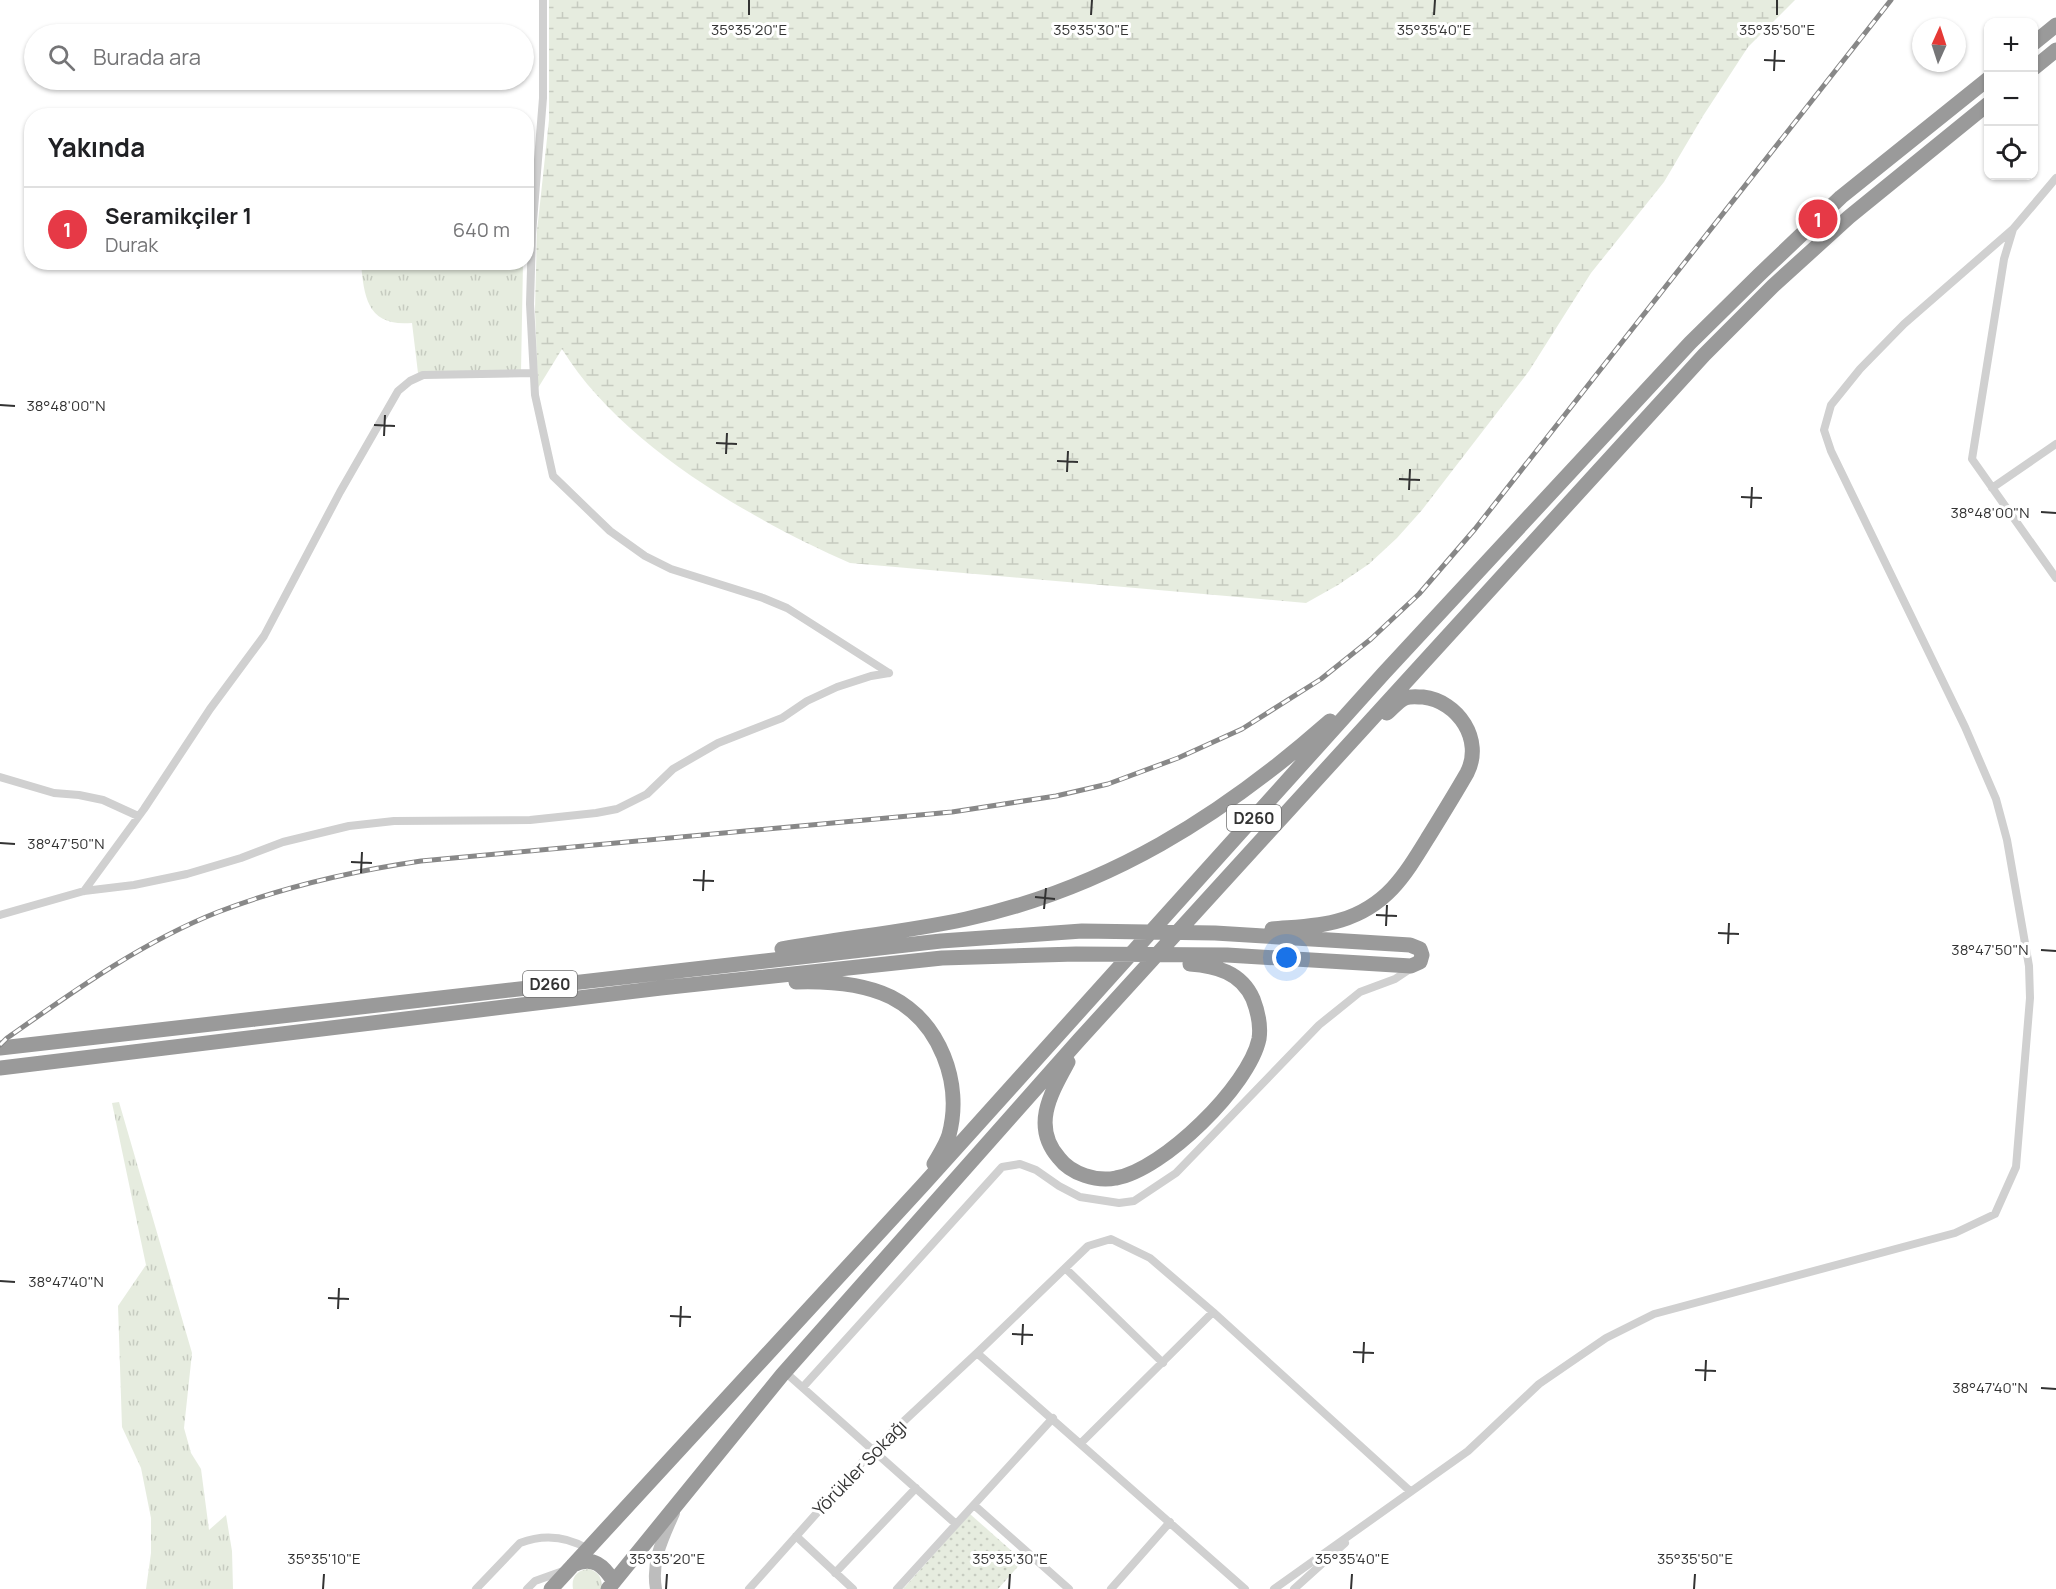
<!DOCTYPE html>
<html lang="tr">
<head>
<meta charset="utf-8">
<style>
  :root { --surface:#fff; --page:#f2f2f2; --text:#202124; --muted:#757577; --line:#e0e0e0; --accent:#e63946 }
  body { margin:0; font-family:Manrope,sans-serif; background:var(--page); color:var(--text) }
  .controls { position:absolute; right:18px; top:18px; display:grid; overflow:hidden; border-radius:12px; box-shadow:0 2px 4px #0004 }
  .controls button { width:54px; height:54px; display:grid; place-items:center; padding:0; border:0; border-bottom:2px solid var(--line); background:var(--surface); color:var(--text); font:30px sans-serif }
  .compass { position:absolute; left:1912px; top:18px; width:54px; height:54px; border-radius:50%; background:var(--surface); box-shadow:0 2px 4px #0004; rotate:3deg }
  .you { position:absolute; left:1287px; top:958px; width:21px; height:21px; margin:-15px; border:4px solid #fff; border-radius:50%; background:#1a73e8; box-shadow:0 0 0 9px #1a73e833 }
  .badge { display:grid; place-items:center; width:39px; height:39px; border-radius:50%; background:var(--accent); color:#fff; font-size:20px; font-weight:700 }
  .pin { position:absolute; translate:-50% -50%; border:3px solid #fff; box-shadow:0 2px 6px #0006 }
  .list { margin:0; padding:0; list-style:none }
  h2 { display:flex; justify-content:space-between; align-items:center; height:78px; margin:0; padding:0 24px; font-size:26px }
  h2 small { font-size:20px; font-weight:400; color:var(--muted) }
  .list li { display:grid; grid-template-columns:39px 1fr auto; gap:18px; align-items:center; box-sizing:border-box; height:84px; padding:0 24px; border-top:2px solid var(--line) }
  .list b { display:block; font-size:22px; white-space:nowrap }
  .list p { margin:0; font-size:20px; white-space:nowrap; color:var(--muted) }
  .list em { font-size:20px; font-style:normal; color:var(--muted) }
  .icon { flex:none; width:33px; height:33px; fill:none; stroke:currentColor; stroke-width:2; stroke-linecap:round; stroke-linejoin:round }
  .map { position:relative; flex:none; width:2056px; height:1589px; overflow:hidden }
  .search { position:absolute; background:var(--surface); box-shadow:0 2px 4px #0004; left:24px; top:24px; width:510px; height:66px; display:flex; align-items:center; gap:15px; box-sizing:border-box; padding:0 21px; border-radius:33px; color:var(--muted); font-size:22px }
  .panel { position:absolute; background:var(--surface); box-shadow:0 2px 4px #0004; left:24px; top:108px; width:510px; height:162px; border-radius:24px }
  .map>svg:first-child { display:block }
  .grass { fill:url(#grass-tufts) }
  .wetland { fill:url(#wetland-marsh) }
  .park { fill:url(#park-dots) }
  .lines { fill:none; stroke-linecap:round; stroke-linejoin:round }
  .street { stroke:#d0d0d0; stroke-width:8 }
  .secondary { stroke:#bdbdbd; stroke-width:12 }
  .highway { stroke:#9a9a9a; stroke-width:15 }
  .rail-casing { stroke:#888; stroke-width:5 }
  .rail { stroke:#fff; stroke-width:3; stroke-dasharray:9; stroke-linecap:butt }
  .ticks { fill:none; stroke:#333; stroke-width:2 }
  .labels { text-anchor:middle; stroke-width:6; stroke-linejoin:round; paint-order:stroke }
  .shield { fill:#fff; stroke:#707070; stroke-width:1.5 }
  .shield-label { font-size:16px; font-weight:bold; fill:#333 }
  .street-label { font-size:18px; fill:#333; stroke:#fff }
  .ticks-label { font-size:15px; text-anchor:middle; fill:#333; stroke:#fff; stroke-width:6; stroke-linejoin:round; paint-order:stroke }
</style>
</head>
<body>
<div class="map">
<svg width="2056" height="1589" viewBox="0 0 2056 1589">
  <defs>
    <pattern id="grass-tufts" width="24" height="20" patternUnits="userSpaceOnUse" patternTransform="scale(1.5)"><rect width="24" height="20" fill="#e6ecdf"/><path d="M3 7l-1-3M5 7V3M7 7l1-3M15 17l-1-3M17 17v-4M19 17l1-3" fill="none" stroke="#c6cbc0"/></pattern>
    <pattern id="wetland-marsh" width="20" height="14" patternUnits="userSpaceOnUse" patternTransform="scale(1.5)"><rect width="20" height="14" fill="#e6ecdf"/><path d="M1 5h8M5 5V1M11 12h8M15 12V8" fill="none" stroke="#c6cbc0"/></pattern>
    <pattern id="park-dots" width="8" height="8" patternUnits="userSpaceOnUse" patternTransform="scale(1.5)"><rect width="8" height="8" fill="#e6ecdf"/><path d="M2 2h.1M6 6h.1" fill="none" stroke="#c6cbc0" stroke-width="1.8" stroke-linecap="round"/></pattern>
  </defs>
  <rect width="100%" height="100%" fill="#fff"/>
  <path class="grass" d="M527 152H533L527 197 526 152Z
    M361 263H523L521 372 418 373 412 323C368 327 364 298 361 263Z
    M119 1102 192 1353 184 1428 191 1453 201 1469 209 1530 226 1515 232 1551 233 1589H146L151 1553V1518L141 1468 122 1427 118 1306 146 1265 112 1103Z
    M589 1569C599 1572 603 1579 601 1589H573C571 1577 577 1570 589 1569Z"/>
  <path class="wetland" d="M549 0H1795L1748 47 1703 116 1664 182 1591 273 1529 371 1422 510 1397 538 1369 564 1338 585 1306 603 850 563C750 519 620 444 562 349L538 388 535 310 537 231 549 120Z"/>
  <path class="park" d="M970 1514 1023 1561 998 1589H903Z"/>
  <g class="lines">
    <path class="street" d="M543 0V98L532 234 530 304 535 395 553 476 610 531 645 556 671 569 763 598 787 608 889 673
      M2056 178 2013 229 2004 259 1972 459 2056 578
      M1992 488 2056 444
      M0 777 54 793 79 795 103 800 138 816
      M84 891 144 809 210 709 264 636 340 492 398 391 410 381 423 375 533 373
      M0 915 84 891 134 885 187 874 241 858 283 842 349 826 394 821 530 820 596 813 617 809 647 794 673 769 718 743 782 718 807 701 837 687 871 676 889 673
      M1065 1268 1163 1363
      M977 1353 1245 1589
      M785 1372 956 1524
      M803 1387 1002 1167 1020 1164 1036 1170 1059 1186 1080 1197 1119 1203 1134 1201 1176 1173 1319 1025 1360 992 1395 979 1413 967
      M1081 1443 1213 1312
      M974 1505 1069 1589
      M796 1536 853 1589
      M835 1573 916 1488
      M476 1589 520 1543C544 1534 566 1536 588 1549
      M527 1589 535 1581 563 1571
      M749 1589 874 1449 977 1353 1088 1246 1111 1239 1150 1258 1213 1312 1410 1491
      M897 1589 1053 1418
      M1111 1589 1170 1522
      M1274 1589 1468 1451 1539 1384 1606 1338 1654 1314 1955 1233 1995 1214 2016 1167 2030 998 2029 966 2007 840 1996 799 1965 727 1831 451 1824 430 1831 405 1860 369 1904 324 2013 229
      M1294 1589 1345 1543"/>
    <path class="secondary" d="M656 1589C651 1561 663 1538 674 1513"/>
    <path class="highway" d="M2034 43 2056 25
      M2034 68 2056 50
      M1272 929C1295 927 1319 927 1341 920 1387 906 1405 875 1429 836 1442 815 1455 794 1467 773 1484 740 1458 701 1423 697 1418 697 1410 696 1405 698 1398 701 1392 709 1387 713
      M782 949C843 938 906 932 966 919 1108 888 1222 816 1330 721
      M796 982C828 981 862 983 891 997 940 1022 963 1083 949 1135 946 1145 939 1155 934 1164
      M0 1048 941 941 1082 931 1215 933 1410 945 1420 949 1422 955 1420 962 1411 966 1227 955 1076 954 942 958 661 988 0 1068
      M1068 1062C1051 1093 1031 1126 1059 1158 1071 1174 1097 1182 1116 1178 1163 1170 1249 1086 1259 1039 1261 1026 1258 1012 1253 999 1241 972 1216 966 1190 964
      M573 1565C593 1555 604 1566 614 1582
      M551 1589 923 1185 1384 673 1690 343 1759 275 1841 197 1988 79
      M608 1589 782 1375 1079 1040 1704 355 1773 286 1849 217 1988 104"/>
    <defs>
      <path id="rail" d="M0 1045 7 1038C74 991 142 942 218 912 283 887 353 871 421 861L952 812 1056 796 1108 784 1178 758 1242 729 1321 679 1371 639 1419 594 1475 529 1891 0"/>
    </defs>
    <use href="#rail" class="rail-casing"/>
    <use href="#rail" class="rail"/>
  </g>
  <path class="ticks" d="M749 15V0M1091 15 1092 0M1434 15 1435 0M1777 15V0M1764 60 1785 61M1774 71 1775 50M0 405 15 406M374 425 395 426M384 436 385 415M716 443 737 444M726 454 727 433M1057 461 1078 462M1067 472 1068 451M1399 479 1420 480M1409 490 1410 469M1741 497 1762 498M1751 508 1752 487M2041 512 2056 513M0 843 15 844M351 862 372 863M361 873 362 852M693 880 714 881M703 891 704 870M1035 897 1055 899M1044 909 1046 888M1376 915 1397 916M1386 926 1387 905M1718 933 1739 934M1728 944 1729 923M2041 950 2056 951M0 1281 15 1282M328 1298 349 1299M338 1309 339 1288M670 1316 691 1317M680 1327 681 1306M1012 1334 1033 1335M1022 1345 1023 1324M1353 1352 1374 1353M1363 1363 1364 1342M1695 1370 1716 1371M1705 1381 1706 1360M2041 1388 2056 1389M323 1589 324 1574M666 1589 667 1574M1009 1589 1010 1574M1351 1589 1352 1574M1694 1589 1695 1574"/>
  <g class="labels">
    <g class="shield">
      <rect x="1227" y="805" width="54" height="26" rx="4.5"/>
      <rect x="523" y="971" width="54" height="26" rx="4.5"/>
    </g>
    <g class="shield-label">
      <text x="1254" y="824">D260</text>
      <text x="550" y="990">D260</text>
    </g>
    <g class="street-label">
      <text transform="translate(860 1468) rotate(-46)" y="6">Yörükler Sokağı</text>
    </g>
  </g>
  <g class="ticks-label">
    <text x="749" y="35">35°35'20"E</text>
    <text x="1091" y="35">35°35'30"E</text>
    <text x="1434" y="35">35°35'40"E</text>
    <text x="1777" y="35">35°35'50"E</text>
    <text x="66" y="411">38°48'00"N</text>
    <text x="1990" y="518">38°48'00"N</text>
    <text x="66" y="849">38°47'50"N</text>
    <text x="1990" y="955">38°47'50"N</text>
    <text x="66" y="1287">38°47'40"N</text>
    <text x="1990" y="1393">38°47'40"N</text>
    <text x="324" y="1564">35°35'10"E</text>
    <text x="667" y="1564">35°35'20"E</text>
    <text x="1010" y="1564">35°35'30"E</text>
    <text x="1352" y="1564">35°35'40"E</text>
    <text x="1695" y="1564">35°35'50"E</text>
  </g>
</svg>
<div class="controls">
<button>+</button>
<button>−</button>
<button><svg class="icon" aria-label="locate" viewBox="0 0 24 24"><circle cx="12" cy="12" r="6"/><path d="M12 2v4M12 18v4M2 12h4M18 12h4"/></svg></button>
</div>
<svg class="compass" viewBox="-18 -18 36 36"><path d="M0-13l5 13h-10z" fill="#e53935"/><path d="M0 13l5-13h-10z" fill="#757577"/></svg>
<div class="you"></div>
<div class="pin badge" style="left:1818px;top:219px">1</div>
<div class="search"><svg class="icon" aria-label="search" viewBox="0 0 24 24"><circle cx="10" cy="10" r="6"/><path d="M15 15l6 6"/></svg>Burada ara</div>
<section class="panel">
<h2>Yakında<small></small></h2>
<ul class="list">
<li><span class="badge">1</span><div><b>Seramikçiler 1</b><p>Durak</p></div><em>640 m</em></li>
</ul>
</section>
</div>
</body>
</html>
